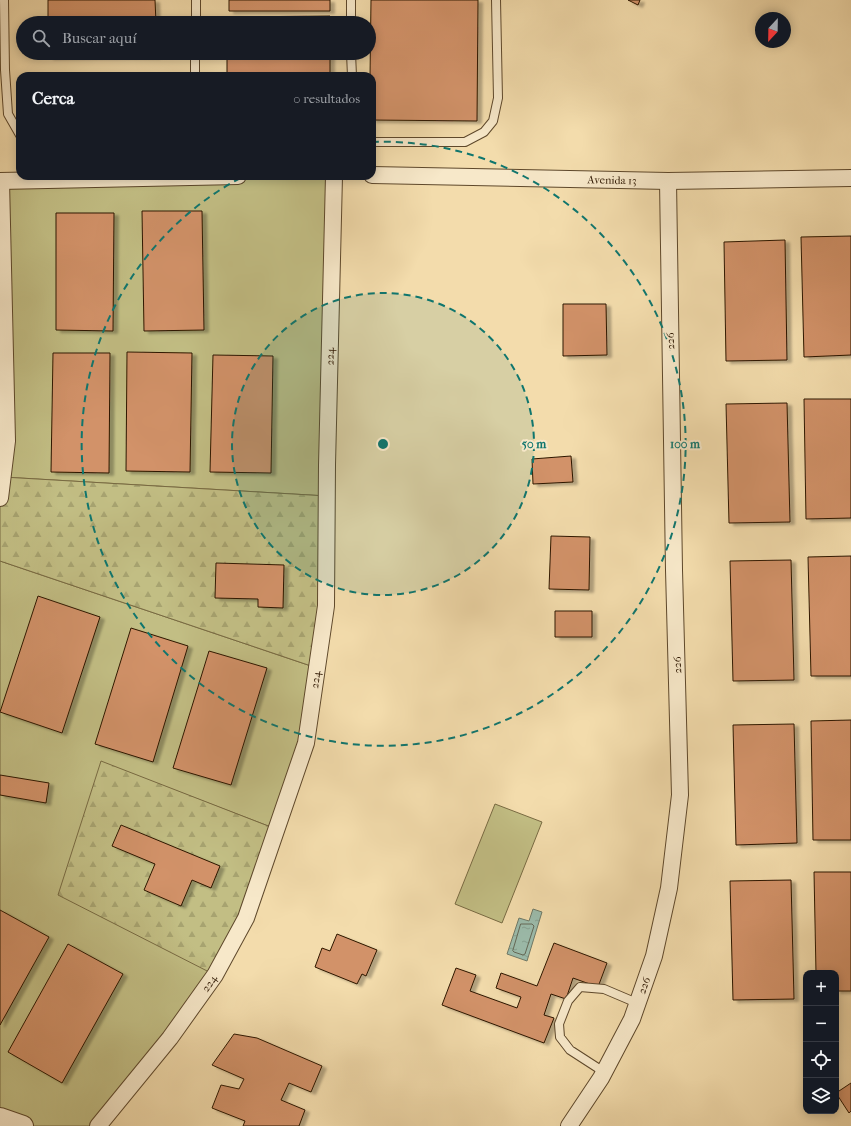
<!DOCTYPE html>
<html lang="es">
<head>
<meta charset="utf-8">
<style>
  :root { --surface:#171b24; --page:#242831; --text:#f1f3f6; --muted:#9ea1a6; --line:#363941 }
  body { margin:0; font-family:"IM FELL French Canon",serif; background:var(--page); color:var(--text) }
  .controls { position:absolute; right:12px; bottom:12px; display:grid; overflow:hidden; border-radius:8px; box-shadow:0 2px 10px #0003 }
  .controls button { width:36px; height:36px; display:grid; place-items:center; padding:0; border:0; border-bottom:1px solid var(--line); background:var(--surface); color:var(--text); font:20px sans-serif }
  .compass { position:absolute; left:755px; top:12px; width:36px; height:36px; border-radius:50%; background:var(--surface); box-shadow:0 2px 10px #0003; rotate:202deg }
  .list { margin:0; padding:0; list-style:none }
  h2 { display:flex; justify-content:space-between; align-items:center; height:52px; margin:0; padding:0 16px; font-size:17px }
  h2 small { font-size:13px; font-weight:400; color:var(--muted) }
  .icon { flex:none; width:22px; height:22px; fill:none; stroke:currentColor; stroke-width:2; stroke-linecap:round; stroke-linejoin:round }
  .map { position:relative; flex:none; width:851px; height:1126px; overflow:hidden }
  .search { position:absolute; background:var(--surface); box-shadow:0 2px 10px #0003; left:16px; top:16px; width:360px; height:44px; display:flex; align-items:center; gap:10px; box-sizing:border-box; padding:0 14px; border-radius:22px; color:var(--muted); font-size:15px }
  .panel { position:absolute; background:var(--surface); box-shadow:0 2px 10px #0003; left:16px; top:72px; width:360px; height:108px; border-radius:12px }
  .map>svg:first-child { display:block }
  .grass { fill:#c2be84; stroke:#786a42 }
  .forest { fill:url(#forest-firs); stroke:#786a42 }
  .water { fill:url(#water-ripples); stroke:#6f7967 }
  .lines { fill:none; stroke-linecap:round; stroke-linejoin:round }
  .shore { stroke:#646856; stroke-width:1 }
  .building { fill:#d29269; stroke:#2d1600; filter:url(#shadow) }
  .service-casing { stroke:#5e482b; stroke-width:10 }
  .minor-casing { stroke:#5e482b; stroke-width:18 }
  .tertiary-casing { stroke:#5e482b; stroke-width:22 }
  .service { stroke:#f7e8c9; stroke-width:8 }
  .minor { stroke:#f7e8c9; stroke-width:16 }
  .tertiary { stroke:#f7e8c9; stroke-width:20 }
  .ring { fill:none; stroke:#0f766e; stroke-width:2; stroke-dasharray:7 5 }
  .labels { text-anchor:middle; stroke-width:4; stroke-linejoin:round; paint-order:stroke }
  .street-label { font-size:11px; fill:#2d1600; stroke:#f7e8c9 }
  .centre { fill:#0f766e; stroke:#f7e8c9; stroke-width:2 }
  .ring-label { font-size:12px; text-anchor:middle; font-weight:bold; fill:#0f766e; stroke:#f7e8c9; stroke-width:4; stroke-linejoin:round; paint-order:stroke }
</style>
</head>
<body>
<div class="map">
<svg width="851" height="1126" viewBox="0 0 851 1126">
  <defs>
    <pattern id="forest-firs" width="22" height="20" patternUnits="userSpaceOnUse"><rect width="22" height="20" fill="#c2be84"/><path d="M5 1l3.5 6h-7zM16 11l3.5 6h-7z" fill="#a7a370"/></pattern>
    <pattern id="water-ripples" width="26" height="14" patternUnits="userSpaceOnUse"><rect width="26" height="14" fill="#9bbbab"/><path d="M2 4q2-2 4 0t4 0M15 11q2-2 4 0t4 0" fill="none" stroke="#86a091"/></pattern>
    <filter id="shadow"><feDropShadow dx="4.5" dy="2.5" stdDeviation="1" flood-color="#0004"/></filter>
  </defs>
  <rect width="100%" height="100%" fill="#f3dcac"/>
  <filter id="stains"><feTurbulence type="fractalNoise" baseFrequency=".005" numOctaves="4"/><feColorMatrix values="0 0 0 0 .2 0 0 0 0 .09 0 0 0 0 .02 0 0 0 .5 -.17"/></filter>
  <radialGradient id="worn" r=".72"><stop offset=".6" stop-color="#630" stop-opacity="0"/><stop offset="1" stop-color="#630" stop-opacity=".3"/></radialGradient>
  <path class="grass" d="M238 176H334L327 496 2 477 0 181Z
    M0 561 317 668 276 829 101 762 215 975 98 1126H23L0 1118Z
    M495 804 542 822 502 923 455 904Z"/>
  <path class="forest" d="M0 369 3 477 327 496 317 668 0 561Z
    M101 761 276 829 215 975 58 895Z"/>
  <path class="water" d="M533 909 542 912 527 961 507 954 519 918 529 921Z"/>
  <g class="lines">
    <path class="shore" d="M521 924H532L534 926 525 954 523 955 514 952 513 951Z"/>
  </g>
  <path class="building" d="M48 0H155L156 23H48Z
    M229 0H330V11H229Z
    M371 0H478L477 121 372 120V76H370Z
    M628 0H640L638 5Z
    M330 16V23H229V17Z
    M49 53H156V56L49 57Z
    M227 53H330V76H227Z
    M47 74 156 75V76H47Z
    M142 211H202L204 330 144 331Z
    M56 213H114L113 331 56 330Z
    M851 236V355L804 357 801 237Z
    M785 240 787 360 726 361 724 242Z
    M563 304H606L607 355 563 356Z
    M127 352 192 353 190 472 126 471Z
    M53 353H110L109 473 51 472Z
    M213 355 273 356 271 473 210 472Z
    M804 399H851V518L806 519Z
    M787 403 790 522 729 523 726 404Z
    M571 456 573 482 533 484 532 459Z
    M551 536 590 537 589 590 549 589Z
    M851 556V676H811L808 557Z
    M791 560 794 680 733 681 730 561Z
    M216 563 284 565 283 608 258 607V599L215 598Z
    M38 596 100 617 62 733 0 712Z
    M555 611H592V637H555Z
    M131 628 188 646 153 762 95 744Z
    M209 651 267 668 231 785 173 768Z
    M851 720V840H813L811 721Z
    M794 724 797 843 736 845 733 725Z
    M0 775 49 783 46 803 0 795Z
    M121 825 220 866 211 888 192 880 181 906 144 890 155 864 112 846Z
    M814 872H851V991H836V973H816Z
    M791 880 794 999 733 1000 730 881Z
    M0 910 49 937 0 1025Z
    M337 934 377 950 366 976 362 974 357 984 315 967 322 948 330 951Z
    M554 943 607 963 598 987 573 978 566 999 551 994 544 1015 554 1018 544 1043 442 1005 456 968 476 975 470 991 517 1008 521 997 496 988 501 973 537 986Z
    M68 944 123 974 62 1083 8 1052Z
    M234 1034 257 1038 322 1066 311 1092 289 1083 281 1100 305 1110 299 1126H243L245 1121 212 1108 221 1085 239 1089 244 1079 212 1065Z
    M851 1083V1111L849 1113 836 1093Z"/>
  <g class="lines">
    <defs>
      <path id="service" d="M4 0 5 70 8 114 20 135
        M351 0V23
        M196 23V0
        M351 53 352 76
        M195 76V53
        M372 142H465L484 132 493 121 498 98 496 0
        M604 1072 570 1050 560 1037 559 1024 568 1001 580 987 604 989 637 1003"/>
      <g id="minor">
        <path id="s1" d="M372 175 668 181 851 178"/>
        <path d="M0 181 238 176"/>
        <path d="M0 498 7 441 1 181"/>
        <path id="s2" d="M98 1126 170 1038 215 975 246 918 306 743 326 606 327 465 334 176"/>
        <path id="s3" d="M569 1126 601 1078 632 1019 654 956 669 888 680 795 674 570 668 181"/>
      </g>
      <path id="tertiary" d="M0 1118 23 1126"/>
    </defs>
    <use href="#service" class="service-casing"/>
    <use href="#minor" class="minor-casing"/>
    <use href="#tertiary" class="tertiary-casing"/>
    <use href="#service" class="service"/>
    <use href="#minor" class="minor"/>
    <use href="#tertiary" class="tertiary"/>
  </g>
  <circle cx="383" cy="444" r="151" fill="#0f766e" fill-opacity=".12"/>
  <g class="ring">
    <circle cx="383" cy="444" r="151"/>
    <path d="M372 142A302 302 0 1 1 244 176"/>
  </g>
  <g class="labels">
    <g class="street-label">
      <text dy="4" stroke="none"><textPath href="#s1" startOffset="240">Avenida 13</textPath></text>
      <text transform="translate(670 341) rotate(-91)" y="4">226</text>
      <text dy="4" stroke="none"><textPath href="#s2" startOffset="829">224</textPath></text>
      <text transform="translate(677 665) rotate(-91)" y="4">226</text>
      <text dy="4" stroke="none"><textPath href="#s2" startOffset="505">224</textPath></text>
      <text dy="4" stroke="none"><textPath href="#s2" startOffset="181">224</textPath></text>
      <text dy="4" stroke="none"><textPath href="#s3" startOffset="160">226</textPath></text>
    </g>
  </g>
  <circle cx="383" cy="444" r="6" class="centre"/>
  <g class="ring-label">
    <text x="534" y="448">50 m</text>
    <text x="685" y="448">100 m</text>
  </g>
  <rect width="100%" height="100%" filter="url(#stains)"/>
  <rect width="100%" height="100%" fill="url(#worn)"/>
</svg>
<div class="controls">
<button>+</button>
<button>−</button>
<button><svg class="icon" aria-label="locate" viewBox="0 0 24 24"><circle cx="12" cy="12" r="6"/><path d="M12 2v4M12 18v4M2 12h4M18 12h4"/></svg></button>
<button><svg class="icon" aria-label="layers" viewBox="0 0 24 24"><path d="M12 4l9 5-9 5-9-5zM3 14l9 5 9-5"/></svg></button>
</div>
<svg class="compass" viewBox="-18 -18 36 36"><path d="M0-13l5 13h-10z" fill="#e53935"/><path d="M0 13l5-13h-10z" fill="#9ea1a6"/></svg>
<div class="search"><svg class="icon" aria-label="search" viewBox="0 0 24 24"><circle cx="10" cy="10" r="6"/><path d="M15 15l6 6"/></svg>Buscar aquí</div>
<section class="panel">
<h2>Cerca<small>0 resultados</small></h2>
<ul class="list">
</ul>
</section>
</div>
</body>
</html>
